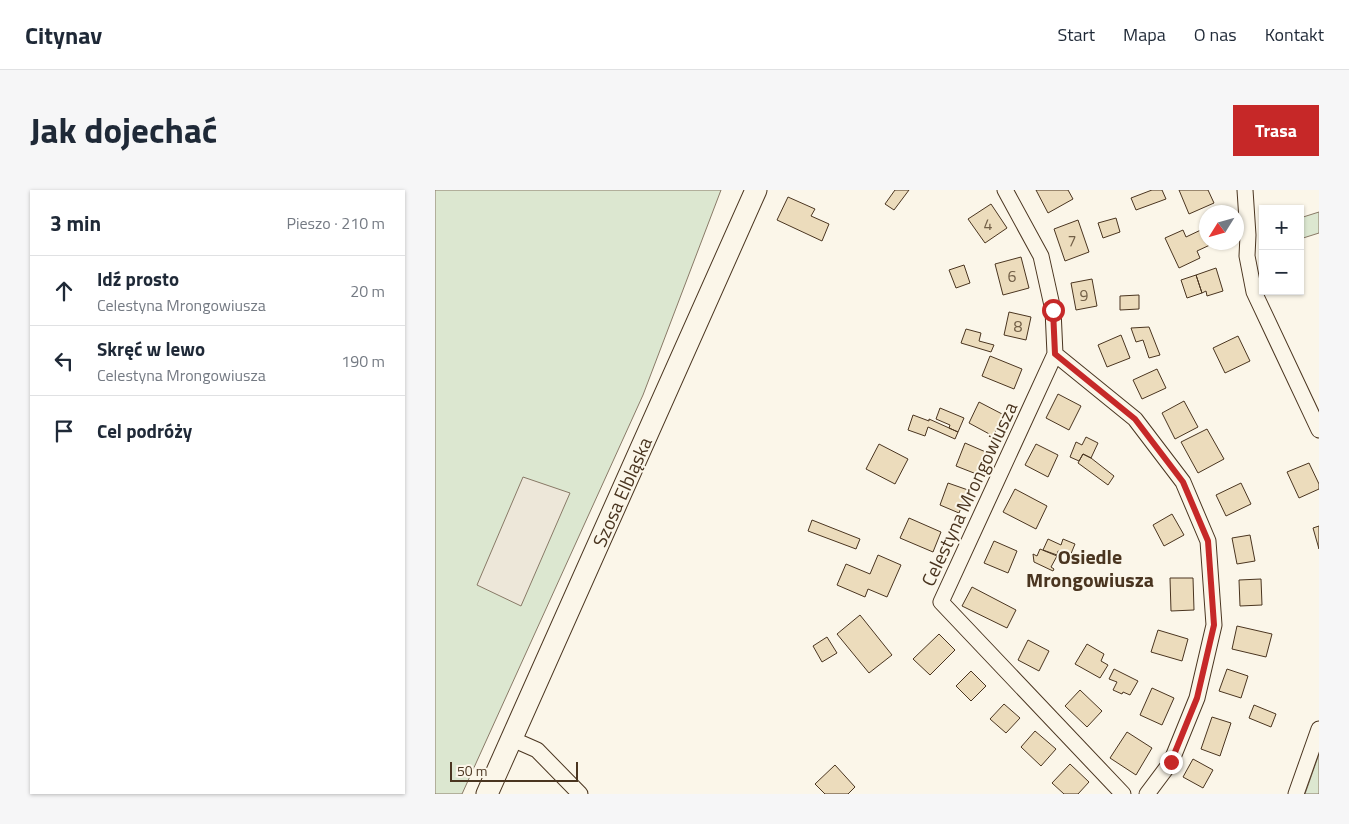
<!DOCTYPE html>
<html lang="pl">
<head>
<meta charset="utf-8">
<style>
  :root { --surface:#fff; --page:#f6f6f7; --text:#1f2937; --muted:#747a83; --line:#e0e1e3; --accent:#c62828 }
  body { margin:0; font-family:"Titillium Web",sans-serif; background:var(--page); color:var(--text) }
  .controls { position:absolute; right:15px; top:15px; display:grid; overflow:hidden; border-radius:0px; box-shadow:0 1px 4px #0004 }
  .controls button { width:45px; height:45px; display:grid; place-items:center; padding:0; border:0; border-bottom:1px solid var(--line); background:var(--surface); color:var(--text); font:25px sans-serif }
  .compass { position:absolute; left:764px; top:15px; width:45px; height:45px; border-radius:50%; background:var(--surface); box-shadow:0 1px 4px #0004; rotate:233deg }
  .scale { position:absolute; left:15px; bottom:12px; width:128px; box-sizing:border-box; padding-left:5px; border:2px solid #4a3520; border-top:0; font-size:14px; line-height:18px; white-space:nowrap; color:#4a3520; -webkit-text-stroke:4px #fbf6e9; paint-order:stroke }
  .stop { position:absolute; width:15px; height:15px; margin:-11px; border:4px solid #c62828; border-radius:50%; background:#fff }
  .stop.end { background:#c62828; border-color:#fff; box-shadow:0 1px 5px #0008 }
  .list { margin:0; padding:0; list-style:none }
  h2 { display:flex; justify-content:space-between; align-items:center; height:65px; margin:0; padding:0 20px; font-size:21px }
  h2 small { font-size:16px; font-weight:400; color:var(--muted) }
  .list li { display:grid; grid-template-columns:32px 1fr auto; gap:15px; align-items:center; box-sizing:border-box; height:70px; padding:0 20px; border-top:1px solid var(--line) }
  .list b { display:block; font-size:19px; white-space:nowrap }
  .list p { margin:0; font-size:16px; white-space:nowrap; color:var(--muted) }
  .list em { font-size:16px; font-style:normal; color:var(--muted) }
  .icon { flex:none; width:28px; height:28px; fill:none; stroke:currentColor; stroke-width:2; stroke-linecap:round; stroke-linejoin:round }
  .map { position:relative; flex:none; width:884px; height:604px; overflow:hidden; border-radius:0px }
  header { display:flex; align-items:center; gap:30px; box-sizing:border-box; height:70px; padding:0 25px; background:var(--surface); border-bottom:1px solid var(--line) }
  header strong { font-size:24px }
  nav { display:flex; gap:28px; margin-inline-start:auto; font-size:18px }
  .intro { display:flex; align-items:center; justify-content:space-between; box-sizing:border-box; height:120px; padding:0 30px }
  h1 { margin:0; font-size:35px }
  .button { padding:12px 22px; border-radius:0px; background:var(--accent); color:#fff; font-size:18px; font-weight:700 }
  main { display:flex; gap:30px; padding:0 30px }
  aside { flex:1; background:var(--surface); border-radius:0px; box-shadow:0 1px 4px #0004 }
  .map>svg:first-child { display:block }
  .green { fill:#dce7d0; stroke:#887966 }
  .parking { fill:#ede7d9; stroke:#887966 }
  .building { fill:#ecdcbc; stroke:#4a3520 }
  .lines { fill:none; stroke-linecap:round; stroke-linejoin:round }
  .minor-casing { stroke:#4a3520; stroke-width:17 }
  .secondary-casing { stroke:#4a3520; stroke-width:23 }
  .minor { stroke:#fbf6e9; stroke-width:15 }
  .secondary { stroke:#fbf6e9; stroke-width:21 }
  .route { stroke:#c62828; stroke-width:6 }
  .labels { text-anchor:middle; stroke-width:4; stroke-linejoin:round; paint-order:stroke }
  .number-label { font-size:16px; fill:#725f47 }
  .street-label { font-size:19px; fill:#4a3520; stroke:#fbf6e9 }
  .neighbourhood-label { font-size:20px; font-weight:bold; fill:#4a3520; stroke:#fbf6e9 }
</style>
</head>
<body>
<header>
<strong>Citynav</strong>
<nav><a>Start</a><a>Mapa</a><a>O nas</a><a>Kontakt</a></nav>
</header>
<div class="intro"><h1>Jak dojechać</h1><a class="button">Trasa</a></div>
<main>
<aside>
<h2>3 min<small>Pieszo · 210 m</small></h2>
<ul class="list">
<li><svg class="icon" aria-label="ahead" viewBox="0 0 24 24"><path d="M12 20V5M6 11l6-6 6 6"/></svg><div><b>Idź prosto</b><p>Celestyna Mrongowiusza</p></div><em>20 m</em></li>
<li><svg class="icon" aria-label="left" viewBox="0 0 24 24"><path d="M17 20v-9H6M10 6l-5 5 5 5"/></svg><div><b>Skręć w lewo</b><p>Celestyna Mrongowiusza</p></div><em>190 m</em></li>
<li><svg class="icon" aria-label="arrive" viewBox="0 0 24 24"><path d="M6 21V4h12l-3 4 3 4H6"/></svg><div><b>Cel podróży</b></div></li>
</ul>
</aside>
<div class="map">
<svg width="884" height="604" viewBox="0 0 884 604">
  <rect width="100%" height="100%" fill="#fbf6e9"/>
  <path class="green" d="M0 0H286L208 205 27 604H0Z
    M884 22V43L865 49V28Z
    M884 564V604H870Z"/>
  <path class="parking" d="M88 287 135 303 86 416 42 395Z"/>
  <path class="building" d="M460 0H474L459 20 450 14Z
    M601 0H633L638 9 613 23Z
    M717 0H727L731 9 701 20 696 8Z
    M744 0H773L779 13 754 24Z
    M353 7 380 19 376 26 394 34 387 51 342 30Z
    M556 14 572 38 550 53 533 29Z
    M681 28 685 42 668 48 663 33Z
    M643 30 654 62 630 71 619 39Z
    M770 38 772 52H777V54L762 61 765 68 744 78 730 48 748 40 751 47Z
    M586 67 594 98 568 105 560 74Z
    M529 75 535 93 521 98 514 80Z
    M781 78 788 101 772 106 771 101 767 103 761 85Z
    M761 85 767 103 752 108 746 90Z
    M657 89 662 116 641 120 636 93Z
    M704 105V119L685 120V106Z
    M574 122 596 127 591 150 569 145Z
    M714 137 725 165 714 168 708 150 701 152 696 138Z
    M531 139 546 143 544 151 559 155 556 162 526 153Z
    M686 145 695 168 672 177 663 155Z
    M803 146 815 171 790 183 778 158Z
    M555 166 587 179 579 199 547 186Z
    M722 179 731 198 707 209 698 190Z
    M623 204 646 216 634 240 611 228Z
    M749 211 763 237 740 249 727 223Z
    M544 212 569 225 558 246 534 233Z
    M505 218 529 228 523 242 514 238 515 235 501 229Z
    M478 225 494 231V229L523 242 520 249 493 237 490 246 473 240Z
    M772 239 789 269 763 283 746 252Z
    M651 247 663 253 656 268 648 264 644 271 635 267 641 252 647 255Z
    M530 253 553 263 544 285 521 276Z
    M444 254 473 269 460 294 431 279Z
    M601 254 623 265 613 287 590 275Z
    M648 264 656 268 679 286 673 295 643 273Z
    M874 273 884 294V299L864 308 852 282Z
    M513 293 533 300 524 323 505 315Z
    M806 293 816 314 791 326 781 305Z
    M580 299 612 316 601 339 568 322Z
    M737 324 749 345 729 356 718 335Z
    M474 328 506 342 498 362 465 348Z
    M377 330 425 349 421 359 373 341Z
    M884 336V359L878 338Z
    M815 345 820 371 802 374 797 348Z
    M613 349 626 355 628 349 640 354 635 366 623 361 622 365 608 360Z
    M559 351 582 361 573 383 549 373Z
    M605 359 622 366 616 377 619 379 618 381 599 372 598 364 602 366Z
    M443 365 466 375 452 407 433 399 430 407 402 395 411 374 435 384Z
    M735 388H758L759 420 736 421Z
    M826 389 827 415 805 416 804 390Z
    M537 397 581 420 572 438 527 416Z
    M425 425 457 465 434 483 402 444Z
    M802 436 837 444 831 467 797 459Z
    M723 440 753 449 747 471 716 462Z
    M504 444 520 460 495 485 478 469Z
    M392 447 402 463 387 472 378 456Z
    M593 450 614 461 604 481 583 470Z
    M652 454 669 464 666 471 673 475 665 488 640 474Z
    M679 479 703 491 695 505 688 502 687 504 678 500 682 492 674 489Z
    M792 479 813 486 806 508 784 501Z
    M536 481 551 496 536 511 521 496Z
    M717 498 739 508 727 535 705 525Z
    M645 500 667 521 652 537 630 516Z
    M569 514 585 528 571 543 555 529Z
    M819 515 841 524 836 537 814 528Z
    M777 527 796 533 785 566 766 559Z
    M600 541 621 559 606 576 586 557Z
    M692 542 717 558 701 585 675 568Z
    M758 569 778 580 768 598 748 587Z
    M635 574 654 592 643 604H629L617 593Z
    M400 575 420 597 413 604H390L380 594Z"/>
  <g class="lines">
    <defs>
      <path id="minor" d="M570 0 606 66 618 120 620 164 506 412 688 604
        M810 0 813 45 812 66 819 102 884 240
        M620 164 700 229 748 292 773 351 779 435 762 508 736 572 712 604
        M77 549 102 560 145 604
        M861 604 884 539"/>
      <path id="secondary" d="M52 604 321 0"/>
    </defs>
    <use href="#minor" class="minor-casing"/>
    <use href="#secondary" class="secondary-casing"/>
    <use href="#minor" class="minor"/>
    <use href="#secondary" class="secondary"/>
  </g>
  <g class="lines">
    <path class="route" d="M618 120 620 164 700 229 748 292 773 351 779 435 762 508 736 572"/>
  </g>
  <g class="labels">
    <g class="number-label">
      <text x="553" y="40">4</text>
      <text x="637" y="56">7</text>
      <text x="577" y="92">6</text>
      <text x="649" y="111">9</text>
      <text x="583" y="142">8</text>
    </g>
    <g class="street-label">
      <text transform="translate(187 302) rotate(-66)" y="7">Szosa Elbląska</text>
      <text transform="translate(534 304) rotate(-65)" y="7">Celestyna Mrongowiusza</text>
    </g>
    <g class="neighbourhood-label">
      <text x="655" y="374">Osiedle<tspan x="655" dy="23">Mrongowiusza</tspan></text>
    </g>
  </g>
</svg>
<div class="controls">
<button>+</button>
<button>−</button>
</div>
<svg class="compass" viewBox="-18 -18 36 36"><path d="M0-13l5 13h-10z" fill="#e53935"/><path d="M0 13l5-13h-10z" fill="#747a83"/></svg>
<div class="scale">50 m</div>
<div class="stop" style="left:618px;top:120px"></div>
<div class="stop end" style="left:736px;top:572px"></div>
</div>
</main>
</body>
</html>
